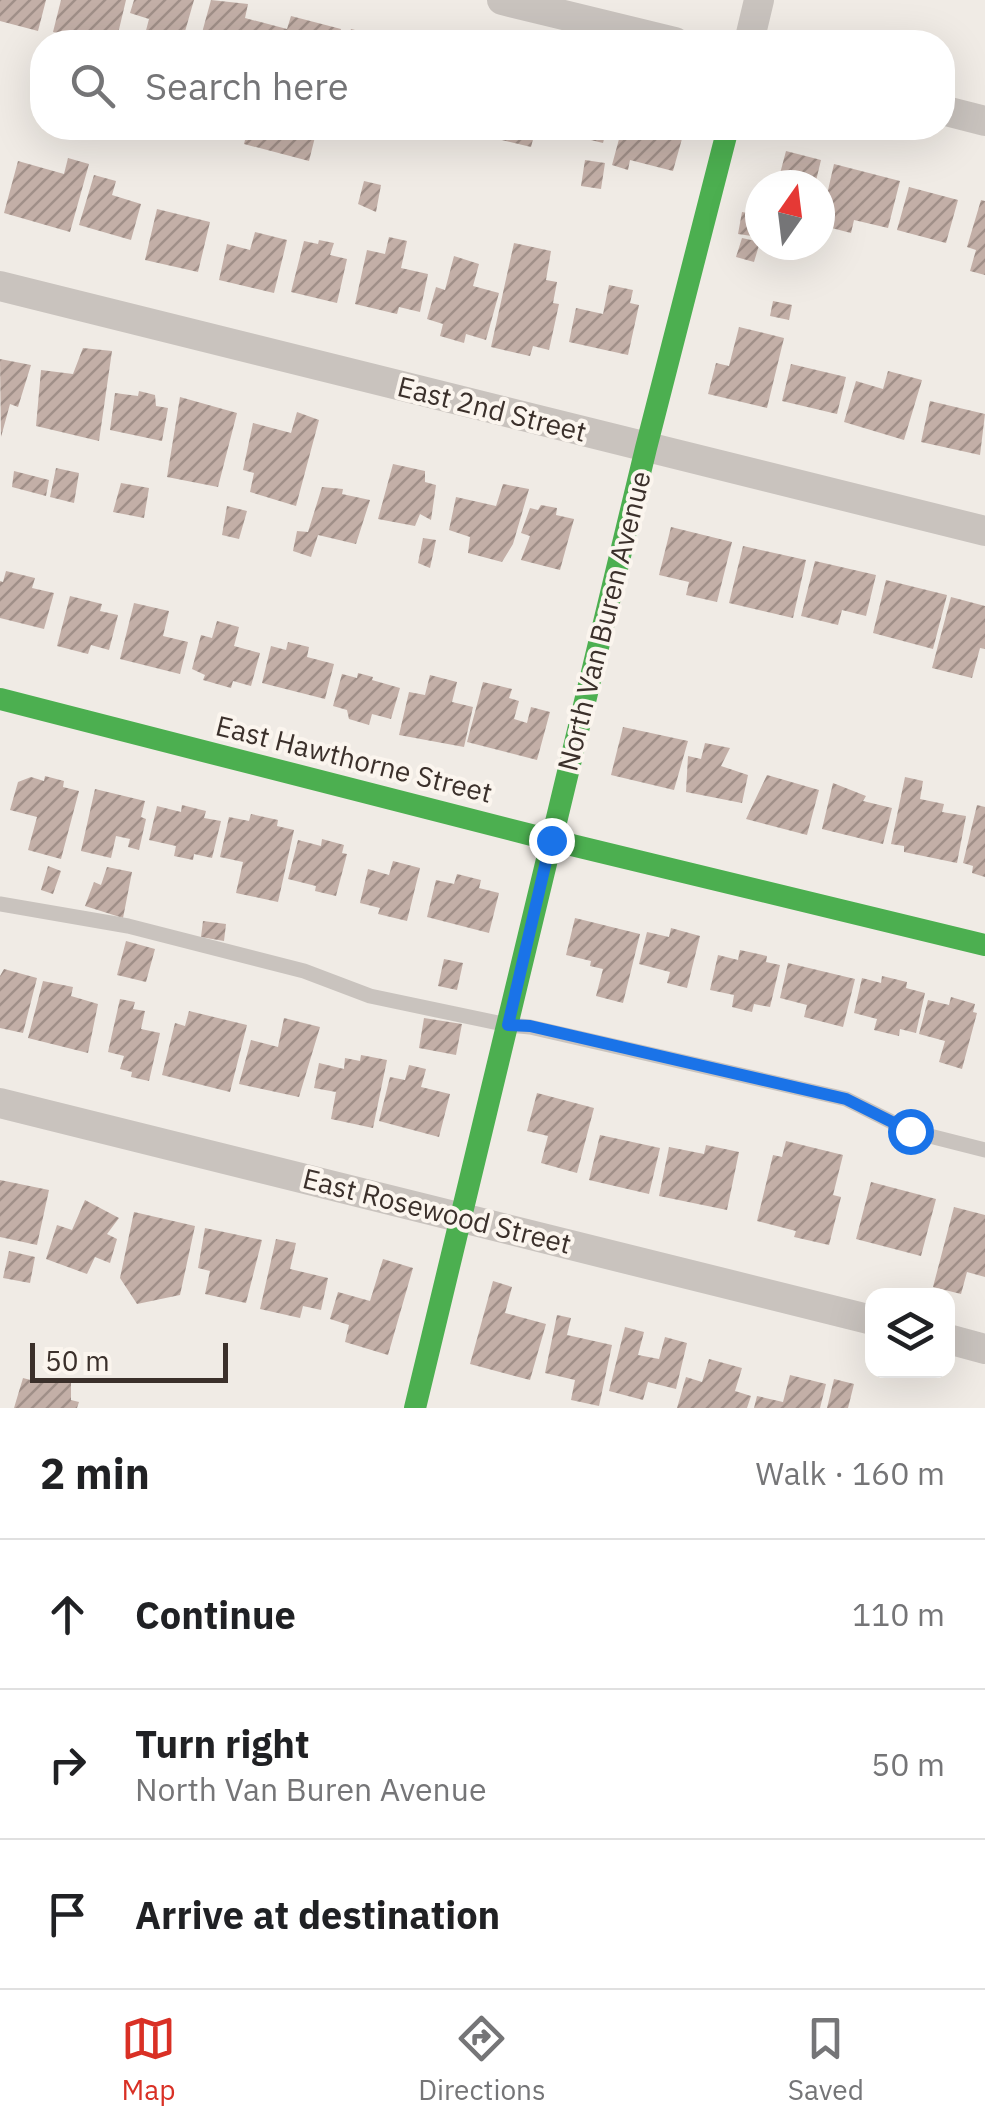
<!DOCTYPE html>
<html lang="en">
<head>
<meta charset="utf-8">
<style>
  :root { --surface:#fff; --page:#f6f6f6; --text:#202124; --muted:#757577; --line:#e0e0e0; --accent:#d93025 }
  body { margin:0; font-family:"IBM Plex Sans",sans-serif; background:var(--page); color:var(--text) }
  .controls { position:absolute; right:30px; bottom:30px; display:grid; overflow:hidden; border-radius:20px; box-shadow:0 10px 40px #0002 }
  .controls button { width:90px; height:90px; display:grid; place-items:center; padding:0; border:0; border-bottom:2px solid var(--line); background:var(--surface); color:var(--text); font:50px sans-serif }
  .compass { position:absolute; left:745px; top:170px; width:90px; height:90px; border-radius:50%; background:var(--surface); box-shadow:0 10px 40px #0002; rotate:14deg }
  .scale { position:absolute; left:30px; bottom:25px; width:198px; box-sizing:border-box; padding-left:10px; border:5px solid #3b302b; border-top:0; font-size:28px; line-height:35px; white-space:nowrap; color:#3b302b; -webkit-text-stroke:8px #fbf5ee; paint-order:stroke }
  .stop { position:absolute; width:30px; height:30px; margin:-22px; border:8px solid #1a73e8; border-radius:50%; background:#fff }
  .stop.end { background:#1a73e8; border-color:#fff; box-shadow:0 2px 10px #0008 }
  .list { margin:0; padding:0; list-style:none }
  h2 { display:flex; justify-content:space-between; align-items:center; height:130px; margin:0; padding:0 40px; font-size:42px }
  h2 small { font-size:32px; font-weight:400; color:var(--muted) }
  .list li { display:grid; grid-template-columns:65px 1fr auto; gap:30px; align-items:center; box-sizing:border-box; height:150px; padding:0 40px; border-top:2px solid var(--line) }
  .list b { display:block; font-size:38px; white-space:nowrap }
  .list p { margin:0; font-size:32px; white-space:nowrap; color:var(--muted) }
  .list em { font-size:32px; font-style:normal; color:var(--muted) }
  .icon { flex:none; width:55px; height:55px; fill:none; stroke:currentColor; stroke-width:2; stroke-linecap:round; stroke-linejoin:round }
  .map { position:relative; flex:none; width:985px; height:1408px; overflow:hidden }
  .search { position:absolute; background:var(--surface); box-shadow:0 10px 40px #0002; left:30px; right:30px; top:30px; height:110px; display:flex; align-items:center; gap:25px; box-sizing:border-box; padding:0 35px; border-radius:40px; color:var(--muted); font-size:38px }
  .sheet { height:580px; background:var(--surface) }
  nav { display:flex; justify-content:space-around; align-items:center; box-sizing:border-box; height:140px; border-top:2px solid var(--line); background:var(--surface); font-size:28px; color:var(--muted) }
  nav a { display:grid; justify-items:center; gap:5px }
  nav .on { color:var(--accent) }
  .map>svg:first-child { display:block }
  .building { fill:url(#building-hatch) }
  .lines { fill:none; stroke-linecap:round; stroke-linejoin:round }
  .lane { stroke:#c9c3be; stroke-width:15 }
  .street { stroke:#c9c3be; stroke-width:30 }
  .fast { stroke:#4caf50; stroke-width:22 }
  .route { stroke:#1a73e8; stroke-width:12 }
  .labels { text-anchor:middle; stroke-width:8; stroke-linejoin:round; paint-order:stroke }
  .street-label { font-size:28px; fill:#3b302b; stroke:#fbf5ee }
</style>
</head>
<body>
<div class="map">
<svg width="985" height="1408" viewBox="0 0 985 1408">
  <defs>
    <pattern id="building-hatch" width="6" height="6" patternUnits="userSpaceOnUse" patternTransform="scale(2.5)"><rect width="6" height="6" fill="#c3afa7"/><path d="M-1 1l2-2M0 6l6-6M5 7l2-2" fill="none" stroke="#a08f88"/></pattern>
  </defs>
  <rect width="100%" height="100%" fill="#f0ebe5"/>
  <path class="building" d="M0 0H46L38 31 0 21Z
    M61 0H126L116 42H97L53 32Z
    M134 0H194L182 42H143L149 19 130 13Z
    M211 0 248 4 245 18 287 29 291 16 341 29 338 42 200 40Z
    M351 29 400 41V42H347Z
    M248 128H277L315 137 309 161 244 144Z
    M492 128H536L531 147 489 137Z
    M542 128H607L603 143Z
    M622 128H685L673 171 630 160 628 170 612 165Z
    M786 151 821 160 815 185H777Z
    M68 158 89 164 70 232 4 213 18 161 64 174Z
    M585 160 605 163 601 189 581 186Z
    M834 164 900 181 888 228 854 220 851 233 820 225Z
    M94 175 116 181 112 195 141 204 131 240 79 225Z
    M364 181 381 185 376 212 358 204Z
    M909 187 958 200 946 243 897 230Z
    M981 200 985 201V275L970 271 976 250 967 247Z
    M157 209 210 222 198 272 145 260Z
    M742 212 760 215 759 237 738 234Z
    M255 232 287 240 274 293 219 280 227 244 250 250Z
    M389 237 407 241 401 268 428 274 420 312 399 307 397 314 355 304 367 250 385 254Z
    M742 238 760 242 754 262 736 257Z
    M319 240 334 243 330 255 347 259 337 303 291 292 304 241 318 244Z
    M514 243 551 251 546 280 557 282 553 303 559 304 549 350 533 346 530 356 491 347Z
    M454 256 479 264 473 286 499 293 486 340 466 334 464 343 440 336 443 324 427 319 436 287 445 290Z
    M609 285 633 290 630 303 639 305 628 355 569 342 576 308 603 314Z
    M773 301 792 305 789 320 770 316Z
    M739 327 784 338 767 408 708 394 716 363 729 366Z
    M83 348 112 351 99 441 36 426 41 370 73 374Z
    M0 359 31 365 18 407 10 404 1 437Z
    M791 364 846 377 837 414 782 401Z
    M888 371 922 380 904 440 844 422 856 381 883 389Z
    M139 391 155 395 156 406 168 408 162 441 110 430 115 393 138 396Z
    M180 397 237 413 218 487 167 477Z
    M930 401 985 414 980 455 921 442Z
    M297 412 319 420 296 506 250 492 254 473 243 470 253 423 291 433Z
    M393 464 425 471V482L436 485 431 520 420 514 415 526 378 519Z
    M56 468 79 473 74 503 50 497Z
    M14 471 49 480 46 496 12 487Z
    M121 483 149 488 144 518 113 512Z
    M503 484 529 489 513 544 502 562 468 553 470 537 449 530 456 497 496 506Z
    M322 487 343 489 342 494 370 500 356 544 318 535 311 557 293 551 297 531 308 532Z
    M541 505 557 508 556 515 574 519 560 570 521 560 530 536 521 533 530 508 538 510Z
    M227 506 247 511 239 539 222 535Z
    M671 527 732 542 717 602 686 595 689 582 659 575Z
    M423 538 436 540 430 568 418 563Z
    M743 546 806 560 793 618 729 603Z
    M815 561 876 575 866 616 842 610 838 625 801 616Z
    M6 571 35 578 32 588 54 593 44 629 0 618V581L3 582Z
    M886 580 947 595 933 649 873 633Z
    M70 596 102 604 100 611 118 615 109 650 91 645 88 654 57 646Z
    M951 597 985 606V649L980 648 972 678 932 668Z
    M134 603 169 611 163 636 188 642 180 674 120 659Z
    M217 621 239 627 234 646 260 653 251 686 233 681 231 688 203 680 205 675 192 669 201 635 212 638Z
    M288 642 309 647 307 657 334 664 325 699 262 683 271 646 286 650Z
    M358 673 373 677 372 680 400 688 391 719 372 714 369 725 349 719 347 710 333 706 342 674 357 678Z
    M430 675 457 682 452 702 473 707 464 747 399 735 409 692 425 695Z
    M483 682 512 689 509 698 519 701 514 719 527 723 531 707 550 712 537 760 467 742Z
    M623 727 688 741 674 790 611 775Z
    M705 743 730 748 721 766 748 775 742 803 686 792 688 756 701 759Z
    M767 775 819 790 807 835 746 819Z
    M45 776 64 781 63 787 79 791 61 859 28 850 37 817 10 810 18 782 31 777 44 781Z
    M905 777 923 781 920 799 944 804 942 812 966 816 957 863 904 852V846L891 844Z
    M833 783 866 796 863 801 892 808 883 844 822 829Z
    M95 789 145 801 141 817 146 819 139 850 128 847 130 839 116 836 111 858 81 851Z
    M182 805 206 811 204 818 221 821 212 858 194 854 193 860 174 856 176 846 149 840 157 806 181 812Z
    M977 805 985 807V877L972 873 973 866 963 863Z
    M251 814 278 820 277 826 294 830 278 902 236 893 243 862 220 857 229 817 249 821Z
    M322 839 344 845 342 853 347 854 336 896 315 891 316 886 288 879 298 840 321 846Z
    M393 861 420 868 407 921 378 914 380 908 360 903 368 869 389 875Z
    M48 866 61 871 53 894 41 890Z
    M107 867 132 872 123 918 85 906 94 882 101 885Z
    M457 874 481 880 479 888 499 893 489 933 427 917 436 880 454 884Z
    M575 918 640 934 623 1003 596 996 603 969 590 966 591 961 566 955Z
    M203 921 226 924 224 941 201 937Z
    M671 928 700 936 687 988 667 983 670 972 639 964 647 932 669 937Z
    M126 941 155 949 146 982 117 975Z
    M740 950 767 956 766 962 780 965 770 1007 754 1004 752 1012 732 1007 734 995 710 990 718 955 738 960Z
    M444 959 463 963 457 990 438 986Z
    M788 963 855 979 843 1027 804 1017 807 1005 780 998Z
    M4 969 37 978 23 1033 0 1028V976Z
    M882 976 907 982 906 988 925 993 916 1033 900 1029 899 1036 874 1030 877 1019 854 1013 862 978 881 983Z
    M43 981 73 987 71 996 98 1004 88 1053 28 1038Z
    M951 997 975 1004 973 1012 977 1013 962 1069 939 1062 945 1041 919 1034 928 1000 949 1005Z
    M120 999 135 1002 133 1009 145 1011 141 1029 160 1033 149 1081 131 1077 132 1072 120 1069 124 1056 108 1052Z
    M189 1011 247 1025 230 1092 162 1075 175 1023 185 1026Z
    M284 1018 320 1027 299 1097 239 1084 251 1040 278 1047Z
    M424 1018 462 1024 456 1055 419 1048Z
    M361 1055 387 1060 373 1128 331 1119 336 1092 314 1088 319 1063 344 1069 345 1058 360 1061Z
    M409 1065 426 1069 421 1087 450 1094 439 1137 379 1121 390 1077 405 1080Z
    M537 1093 594 1108 577 1173 541 1163 548 1136 527 1131Z
    M600 1135 660 1148 649 1194 589 1180Z
    M786 1141 843 1155 833 1195 841 1197 829 1245 794 1237 796 1231 757 1221 773 1155 782 1157Z
    M706 1145 739 1152 727 1210 659 1196 669 1147 704 1154Z
    M0 1180 49 1190 37 1245 0 1237Z
    M871 1182 936 1199 921 1256 856 1239Z
    M85 1200 119 1218 107 1234 117 1239 110 1263 95 1257 87 1274 46 1259 57 1225 72 1230Z
    M954 1207 985 1215V1277L967 1272 961 1294 933 1287Z
    M134 1212 195 1226 180 1295 137 1304 120 1278Z
    M205 1228 262 1240 246 1303 205 1294 210 1271 198 1268Z
    M276 1239 296 1243 290 1269 328 1278 321 1310 303 1306 300 1318 260 1309Z
    M9 1251 35 1257 30 1283 3 1278Z
    M383 1259 413 1268 388 1355 345 1342 349 1325 330 1319 338 1292 370 1301Z
    M493 1281 512 1287 505 1313 546 1324 530 1380 470 1364Z
    M557 1315 571 1318 567 1335 612 1345 599 1406 571 1400 575 1380 545 1373Z
    M625 1327 644 1332 638 1355 659 1359 665 1337 687 1343 676 1389 648 1382 643 1400 609 1391Z
    M709 1359 742 1368 735 1391 751 1396 747 1408H677L686 1377 702 1382Z
    M790 1375 826 1384 820 1408H754L757 1396 783 1402Z
    M23 1378 42 1383 71 1382V1400L79 1402 77 1408H14Z
    M834 1379 854 1384 848 1408H827Z"/>
  <g class="lines">
    <path class="lane" d="M0 904 128 926 304 971 370 996 508 1025 530 1027 846 1099 910 1131 985 1150"/>
    <path class="street" d="M502 0 675 42
      M749 42 759 0
      M942 110 985 121
      M0 286 985 531
      M0 1103 872 1320
      M948 1339 985 1349"/>
    <path class="fast" d="M0 699 551 840 985 945
      M415 1408 646 448 728 128"/>
  </g>
  <g class="lines">
    <path class="route" d="M551 840 508 1025 530 1026 846 1099 910 1131"/>
  </g>
  <g class="labels">
    <g class="street-label">
      <text transform="translate(492 409) rotate(14)" y="10">East 2nd Street</text>
      <text transform="translate(604 621) rotate(-76)" y="10">North Van Buren Avenue</text>
      <text transform="translate(354 759) rotate(14)" y="10">East Hawthorne Street</text>
      <text transform="translate(437 1211) rotate(14)" y="10">East Rosewood Street</text>
    </g>
  </g>
</svg>
<div class="controls">
<button><svg class="icon" aria-label="layers" viewBox="0 0 24 24"><path d="M12 4l9 5-9 5-9-5zM3 14l9 5 9-5"/></svg></button>
</div>
<svg class="compass" viewBox="-18 -18 36 36"><path d="M0-13l5 13h-10z" fill="#e53935"/><path d="M0 13l5-13h-10z" fill="#757577"/></svg>
<div class="scale">50 m</div>
<div class="stop" style="left:910px;top:1131px"></div>
<div class="stop end" style="left:551px;top:840px"></div>
<div class="search"><svg class="icon" aria-label="search" viewBox="0 0 24 24"><circle cx="10" cy="10" r="6"/><path d="M15 15l6 6"/></svg>Search here</div>
</div>
<section class="sheet">
<h2>2 min<small>Walk · 160 m</small></h2>
<ul class="list">
<li><svg class="icon" aria-label="ahead" viewBox="0 0 24 24"><path d="M12 20V5M6 11l6-6 6 6"/></svg><div><b>Continue</b></div><em>110 m</em></li>
<li><svg class="icon" aria-label="right" viewBox="0 0 24 24"><path d="M7 20v-9h11M14 6l5 5-5 5"/></svg><div><b>Turn right</b><p>North Van Buren Avenue</p></div><em>50 m</em></li>
<li><svg class="icon" aria-label="arrive" viewBox="0 0 24 24"><path d="M6 21V4h12l-3 4 3 4H6"/></svg><div><b>Arrive at destination</b></div></li>
</ul>
</section>
<nav>
<a class="on"><svg class="icon" aria-label="map" viewBox="0 0 24 24"><path d="M3 6l6-2 6 2 6-2v14l-6 2-6-2-6 2zM9 4v14M15 6v14"/></svg>Map</a>
<a><svg class="icon" aria-label="directions" viewBox="0 0 24 24"><path d="M12 3l9 9-9 9-9-9zM9 14v-3h6M13 9l2 2-2 2"/></svg>Directions</a>
<a><svg class="icon" aria-label="saved" viewBox="0 0 24 24"><path d="M7 4h10v16l-5-4-5 4z"/></svg>Saved</a>
</nav>
</body>
</html>
